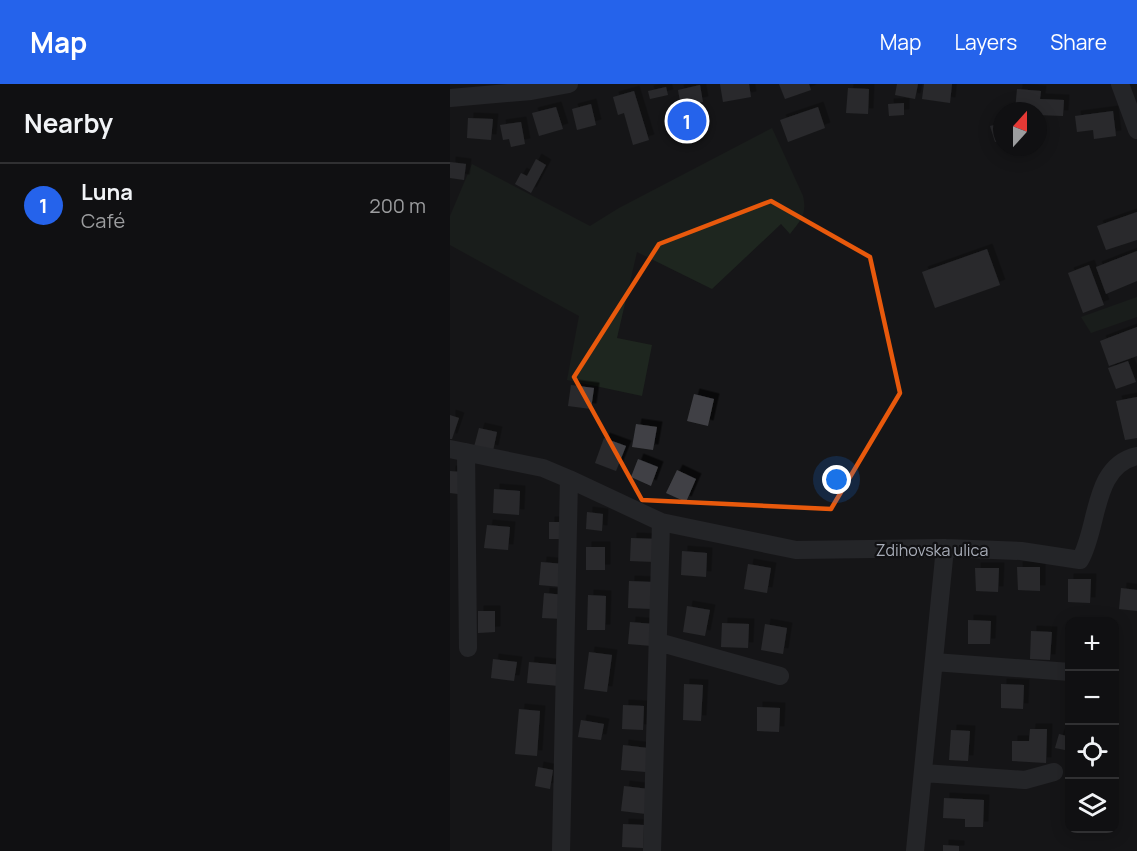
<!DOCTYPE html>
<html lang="en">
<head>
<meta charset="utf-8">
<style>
  :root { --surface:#101012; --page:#19191b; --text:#f1f3f6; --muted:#9c9d9f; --line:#303032; --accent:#2563eb }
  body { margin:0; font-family:Manrope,sans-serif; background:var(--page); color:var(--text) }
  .controls { position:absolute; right:18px; bottom:18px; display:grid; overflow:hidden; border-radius:12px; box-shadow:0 3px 15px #0003 }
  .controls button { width:54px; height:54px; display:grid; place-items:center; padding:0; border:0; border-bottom:2px solid var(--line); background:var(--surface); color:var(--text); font:30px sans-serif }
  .compass { position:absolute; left:543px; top:18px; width:54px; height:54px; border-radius:50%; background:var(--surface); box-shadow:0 3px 15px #0003; rotate:21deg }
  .you { position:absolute; left:387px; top:396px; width:21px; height:21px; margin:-15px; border:4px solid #fff; border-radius:50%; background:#1a73e8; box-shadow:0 0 0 9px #1a73e833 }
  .badge { display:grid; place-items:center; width:39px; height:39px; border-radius:50%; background:var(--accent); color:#fff; font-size:20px; font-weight:700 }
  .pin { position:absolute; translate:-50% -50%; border:3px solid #fff; box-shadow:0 2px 6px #0006 }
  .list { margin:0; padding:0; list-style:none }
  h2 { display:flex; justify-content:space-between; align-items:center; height:78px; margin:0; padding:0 24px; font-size:26px }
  h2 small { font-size:20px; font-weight:400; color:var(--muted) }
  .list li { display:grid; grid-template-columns:39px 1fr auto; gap:18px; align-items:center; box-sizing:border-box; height:84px; padding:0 24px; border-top:2px solid var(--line) }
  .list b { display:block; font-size:22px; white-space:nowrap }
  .list p { margin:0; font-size:20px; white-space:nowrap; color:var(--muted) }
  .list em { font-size:20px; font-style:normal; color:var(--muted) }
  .icon { flex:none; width:33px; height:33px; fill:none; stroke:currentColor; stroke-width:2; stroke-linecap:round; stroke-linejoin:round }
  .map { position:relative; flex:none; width:687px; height:767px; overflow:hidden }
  header { display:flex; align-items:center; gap:36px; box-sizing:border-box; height:84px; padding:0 30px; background:var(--accent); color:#fff }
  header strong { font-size:28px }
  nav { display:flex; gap:33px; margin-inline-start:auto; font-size:21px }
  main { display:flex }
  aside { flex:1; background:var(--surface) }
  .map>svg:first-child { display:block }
  .green { fill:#1e261f }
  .building { fill:#404145; filter:url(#shadow) }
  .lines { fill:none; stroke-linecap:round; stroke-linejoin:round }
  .minor { stroke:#37383d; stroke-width:18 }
  .marked { fill:none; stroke:#e8590c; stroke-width:4.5; stroke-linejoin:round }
  .labels { text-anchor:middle; stroke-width:4.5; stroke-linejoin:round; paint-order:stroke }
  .street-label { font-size:16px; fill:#a8adb8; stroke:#111113 }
</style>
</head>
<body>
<header>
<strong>Map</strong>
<nav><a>Map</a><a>Layers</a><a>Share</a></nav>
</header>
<main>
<aside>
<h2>Nearby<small></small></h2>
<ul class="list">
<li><span class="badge">1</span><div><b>Luna</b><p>Café</p></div><em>200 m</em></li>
</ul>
</aside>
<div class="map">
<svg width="687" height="767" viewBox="0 0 687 767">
  <defs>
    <filter id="shadow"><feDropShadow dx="5.5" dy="-5.5" stdDeviation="0" flood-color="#0009"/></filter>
  </defs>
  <rect width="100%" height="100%" fill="#161618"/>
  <path class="green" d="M322 44 353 112C357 130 351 136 340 150L331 140 262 205 187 168 167 254 202 261 192 312 117 296 129 232 0 161V132L22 80 140 142 169 124Z
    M687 213V233L641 249 631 233Z"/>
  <path class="building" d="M270 0H299L301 13 273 18Z
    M329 0H359L361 6 335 15Z
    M447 0H468L465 15 445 11Z
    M474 0H502L500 19 472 15Z
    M250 1 253 18 231 23 228 6Z
    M216 3 218 11 200 15 198 7Z
    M398 4 419 5 418 30 396 29Z
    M567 5 591 7 590 15 614 16 613 32 588 31V27H565Z
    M184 7 199 56 183 61 174 29 168 31 163 13Z
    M454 19V31L439 32 438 20Z
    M141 20 146 41 127 46 122 25Z
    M106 23 113 45 89 52 82 29Z
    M368 23 375 44 338 58 330 36Z
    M663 27 666 52 644 55 643 46 627 48 625 32Z
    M18 34 43 35 41 56 17 54Z
    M71 38 75 60 61 63 59 55 53 56 50 41Z
    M552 39V56L545 58 540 42Z
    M86 75 96 81 81 109 65 100 71 89 77 92Z
    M0 78 16 80 14 96 0 94Z
    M687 128V156L656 166 647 142Z
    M537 165 550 201 485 224 472 188Z
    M687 167V197L656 210 646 183Z
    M639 181 654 221 633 229 618 189Z
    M687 243V272L659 282 650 257Z
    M678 277 686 298 666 305 658 284Z
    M121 301 144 304 141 325 118 322Z
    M244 310 264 315 258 342 237 337Z
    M687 313V354L675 356 666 317Z
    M0 331 9 334 2 355H0Z
    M186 340 207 343 203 366 182 363Z
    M29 344 47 348 43 367 24 363Z
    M154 354 176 362 166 387 145 379Z
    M188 375 208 383 201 402 181 393Z
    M227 386 246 395 236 418 216 409Z
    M0 387 11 388 8 410 0 409Z
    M44 405 70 407 69 431 43 429Z
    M137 428 153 430 152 447 136 445Z
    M99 438H117V455H99Z
    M37 441 60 443 58 466 34 464Z
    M181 454 207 455 205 478 180 477Z
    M136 463H155V486H136Z
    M232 467 257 469 256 493 231 491Z
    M91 478 114 480 112 503 89 501Z
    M298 480 321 484 317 509 294 505Z
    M567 483H590V507L568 506Z
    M525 484H549L548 508 526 507Z
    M618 495H641L640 519 618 518Z
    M179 497 203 498 202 525 178 524Z
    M671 504 687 506V527L669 525Z
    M94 509 115 511 114 535 92 534Z
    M138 511 156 512 155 546H137Z
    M237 522 260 526 255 552 233 548Z
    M28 527H45V548L28 549Z
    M518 536 541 537 540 560H518Z
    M180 538 204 540 202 562 178 560Z
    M272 539 299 540 298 564 271 563Z
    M315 540 337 544 333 570 311 566Z
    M581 547 602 548 600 576 580 575Z
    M139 568 162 571 157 608 134 605Z
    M43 575 67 578 64 597 41 594Z
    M79 578 111 581 109 602 77 599Z
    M234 600 253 601 251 637 233 636Z
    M551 600 574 601 573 625 551 624Z
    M173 621 194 622 193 646 172 645Z
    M307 623 330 624 329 648 307 647Z
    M69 625 90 627 87 672 65 670Z
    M131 636 154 640 151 656 128 653Z
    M580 645H597L596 679 562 677V657H579Z
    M501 646 520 647 518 677 499 676Z
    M609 650 620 653V667L605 664Z
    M173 661 198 664 196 688 171 686Z
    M88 683 103 686 100 705 85 702Z
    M174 702 199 705 196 730 171 727Z
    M494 714 534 716 533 743H515V735L493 734Z
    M173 740 194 741 193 764 172 763Z
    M493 761 509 762V767H493Z"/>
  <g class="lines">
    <path class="minor" d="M670 0 687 46
      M0 14 81 7 119 0
      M0 365 93 384 119 395 211 438 346 466 495 464 571 467 630 476C649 443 642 382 687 372
      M16 368 18 564
      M208 558 330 592
      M484 578 620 588
      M473 689 575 696 604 688
      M111 767 119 395
      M202 767 211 438
      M465 767 495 464"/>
  </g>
  <path d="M0 0H687V767H0ZM321 117 420 173 450 309 381 425 192 416 124 293 209 160Z" fill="#161618" fill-opacity=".55" fill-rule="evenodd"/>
  <path class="marked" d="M321 117 420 173 450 309 381 425 192 416 124 293 209 160Z"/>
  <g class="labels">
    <g class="street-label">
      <text x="482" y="472">Zdihovska ulica</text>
    </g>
  </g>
</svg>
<div class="controls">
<button>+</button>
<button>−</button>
<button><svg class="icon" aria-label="locate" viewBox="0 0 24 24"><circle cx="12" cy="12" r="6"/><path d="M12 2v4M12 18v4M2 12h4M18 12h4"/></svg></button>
<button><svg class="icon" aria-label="layers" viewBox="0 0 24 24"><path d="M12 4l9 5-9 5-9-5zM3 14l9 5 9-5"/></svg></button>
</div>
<svg class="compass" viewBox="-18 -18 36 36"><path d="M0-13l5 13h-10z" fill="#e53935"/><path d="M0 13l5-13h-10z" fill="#9c9d9f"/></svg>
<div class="you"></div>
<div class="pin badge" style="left:237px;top:37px">1</div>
</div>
</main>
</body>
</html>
